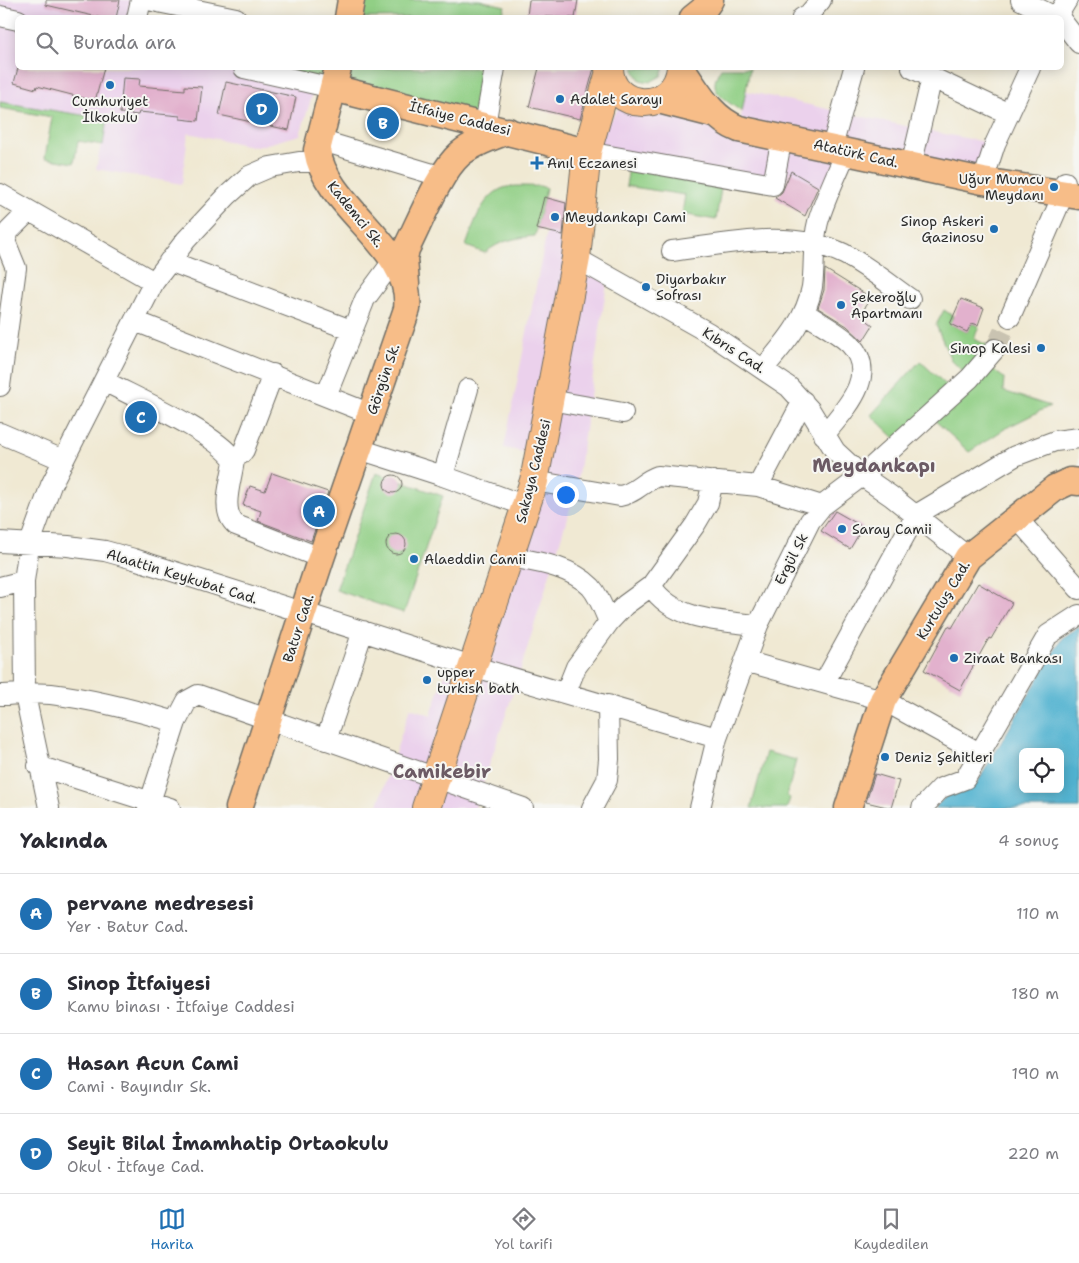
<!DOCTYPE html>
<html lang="tr">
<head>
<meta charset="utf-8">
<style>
  :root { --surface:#fff; --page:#f2f2f3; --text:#2b2b33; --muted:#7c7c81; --line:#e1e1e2; --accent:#1f6fb2 }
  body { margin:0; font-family:"Shantell Sans",sans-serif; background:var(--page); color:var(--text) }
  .controls { position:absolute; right:15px; bottom:15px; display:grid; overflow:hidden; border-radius:8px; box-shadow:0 2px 12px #0003 }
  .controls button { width:45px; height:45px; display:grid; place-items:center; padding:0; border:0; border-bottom:1px solid var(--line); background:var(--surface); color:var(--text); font:25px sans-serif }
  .you { position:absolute; left:565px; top:494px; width:18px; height:18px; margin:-12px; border:4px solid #fff; border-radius:50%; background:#1a73e8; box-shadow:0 0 0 8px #1a73e833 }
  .badge { display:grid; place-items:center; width:32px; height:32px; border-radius:50%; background:var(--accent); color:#fff; font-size:16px; font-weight:700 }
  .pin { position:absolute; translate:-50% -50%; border:2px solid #fff; box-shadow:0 1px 5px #0006 }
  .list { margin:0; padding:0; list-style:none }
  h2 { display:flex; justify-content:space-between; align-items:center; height:65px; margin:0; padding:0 20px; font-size:21px }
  h2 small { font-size:16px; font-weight:400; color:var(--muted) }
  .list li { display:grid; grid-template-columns:32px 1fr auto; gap:15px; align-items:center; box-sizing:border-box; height:80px; padding:0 20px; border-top:1px solid var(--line) }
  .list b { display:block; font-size:19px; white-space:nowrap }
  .list p { margin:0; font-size:16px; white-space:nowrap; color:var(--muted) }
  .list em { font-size:16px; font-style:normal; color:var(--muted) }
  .icon { flex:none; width:28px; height:28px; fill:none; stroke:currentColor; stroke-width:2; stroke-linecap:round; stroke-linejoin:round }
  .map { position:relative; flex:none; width:1079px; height:808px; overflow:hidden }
  .search { position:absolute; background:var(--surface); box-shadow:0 2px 12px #0003; left:15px; right:15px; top:15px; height:55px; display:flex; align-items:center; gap:12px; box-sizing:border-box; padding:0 18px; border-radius:8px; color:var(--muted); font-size:19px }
  .sheet { height:385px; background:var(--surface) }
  nav { display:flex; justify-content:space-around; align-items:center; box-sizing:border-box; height:70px; border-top:1px solid var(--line); background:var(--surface); font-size:14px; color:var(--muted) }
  nav a { display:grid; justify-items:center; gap:2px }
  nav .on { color:var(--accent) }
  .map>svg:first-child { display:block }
  .built { fill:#ebd1ec }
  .green { fill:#91cf85; stroke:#5e7d58 }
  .water { fill:#51b2d0; stroke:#3e6e7e; fill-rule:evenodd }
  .building { fill:#e2b1cd }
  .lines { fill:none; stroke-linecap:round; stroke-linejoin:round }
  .minor-tunnel { stroke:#c9c3b1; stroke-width:20; stroke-dasharray:20 10; stroke-linecap:butt }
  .minor-casing { stroke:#706e66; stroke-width:22 }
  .major-casing { stroke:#706e66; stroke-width:29 }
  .highway-casing { stroke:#706e66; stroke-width:30 }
  .minor { stroke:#fff; stroke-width:20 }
  .major { stroke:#f7bd88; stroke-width:26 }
  .highway { stroke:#f7bd88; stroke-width:28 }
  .poi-dot { fill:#1f6fb2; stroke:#f6f6f2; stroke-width:2 }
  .labels { text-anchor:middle; stroke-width:4; stroke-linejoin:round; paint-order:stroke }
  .poi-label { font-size:14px; fill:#2b2b2b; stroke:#f6f6f2; text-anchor:start }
  .street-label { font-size:14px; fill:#2b2b2b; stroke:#f6f6f2 }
  .district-label { font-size:19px; font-weight:bold; fill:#6b5a64; stroke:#f6f6f2 }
</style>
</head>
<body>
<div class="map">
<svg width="1079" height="808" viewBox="0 0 1079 808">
  <rect width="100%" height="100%" fill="#f6f6f2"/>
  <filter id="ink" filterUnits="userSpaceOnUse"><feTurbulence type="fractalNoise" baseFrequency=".02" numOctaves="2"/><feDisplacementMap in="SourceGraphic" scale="10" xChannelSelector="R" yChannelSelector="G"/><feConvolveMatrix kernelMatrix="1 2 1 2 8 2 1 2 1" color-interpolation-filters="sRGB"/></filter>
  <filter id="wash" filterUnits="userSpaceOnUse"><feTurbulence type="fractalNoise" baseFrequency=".0096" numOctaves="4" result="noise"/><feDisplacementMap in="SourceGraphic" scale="20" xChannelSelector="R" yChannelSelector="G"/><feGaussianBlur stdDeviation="1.12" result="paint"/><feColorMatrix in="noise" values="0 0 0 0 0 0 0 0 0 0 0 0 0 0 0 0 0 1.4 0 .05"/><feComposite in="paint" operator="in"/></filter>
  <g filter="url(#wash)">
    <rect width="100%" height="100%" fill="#f0e9d3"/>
    <path class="built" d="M0 0H141L137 17 18 18V68H244L316 83 300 135 256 147 188 133 182 184 96 169 106 119 0 102Z
      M746 91 919 129 995 144 983 181 847 151 821 189 791 171 779 190 587 152 626 98 739 127Z
      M547 231 567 236 608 276 576 489 518 678 475 808H377L410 708 431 715 450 659 472 666 539 455 504 448Z"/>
    <path class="green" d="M351 0H479L505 6 502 17 348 18Z
      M244 68H491L478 123Z
      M633 68H664L661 76 650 82 640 80Z
      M721 68H750L742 112C724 98 705 92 721 68Z
      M0 102 107 119 103 145 78 141 74 163 45 158 52 117 0 108Z
      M629 167 722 182 716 220 682 214 685 195 626 186Z
      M540 186 546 188 535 236C516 238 500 240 485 253L466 246C473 227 480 199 501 189 511 184 529 187 540 186Z
      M944 310 953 316 951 324 967 332 972 323 979 326 974 339 995 349 985 364 1004 378 1003 391 1050 406 1006 428 969 452 929 415 899 442 871 415 920 361 954 392 970 378 951 360 936 325Z
      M376 473 443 496 404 613 336 590Z
      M766 752 796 760 787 796 790 798 787 808H751Z"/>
    <path class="water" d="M1079 627V808H934L946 796 976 785 1062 638ZM1023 752H1060V789H1023Z"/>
    <g id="blocks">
      <path class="building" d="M46 0H120L116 18H102L46 5Z
        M529 0H578L575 18 527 16Z
        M18 68H104L95 101 37 86 36 89 14 83Z
        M539 68H594L580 119 529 107Z
        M123 78 140 79 139 86 185 90V86L202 87 198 121 180 119V116L139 112 138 115 120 113Z
        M226 82 296 97 289 130 219 115Z
        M791 171 818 187 805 216 775 198 782 192Z
        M544 197 566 203 563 235 536 229Z
        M825 269 870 297 861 316 873 325 863 341 847 326 818 308 824 290Z
        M961 299 984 308 978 325 972 323 967 332 950 324Z
        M133 409 153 419 147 431 127 421Z
        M272 473 328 492 311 541 258 521 261 511 243 505 250 486 265 491Z
        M384 484a9 9 0 1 1 18 0a9 9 0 1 1-18 0Z
        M835 511 863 527 850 549 821 531Z
        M386 544a10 10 0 1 1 20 0a10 10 0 1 1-20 0Z
        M978 583 1012 603 991 639 989 638 960 690 924 670 948 626 952 628Z
        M875 774 899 781 891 808 866 802Z"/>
    </g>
  </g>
  <g filter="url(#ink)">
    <use href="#blocks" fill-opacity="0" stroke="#706e66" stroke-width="1"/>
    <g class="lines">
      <path class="minor-tunnel" d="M995 349 1010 317"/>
      <defs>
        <path id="minor" d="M148 0 236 18
          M1021 0 1057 18
          M0 16 18 20
          M137 18 141 0
          M802 18 809 14 821 0
          M1056 18 1067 0
          M1062 21 1079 43
          M244 68 333 88
          M912 68 1009 114
          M485 125 495 68
          M319 140 443 177
          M832 147 854 68
          M587 152 773 185 782 137
          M911 166 932 77
          M983 181 995 144 1030 68
          M0 194 154 282
          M672 251C727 244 791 228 844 254 867 266 889 284 910 299
          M576 258 709 333 789 387 810 410 835 451 862 476 891 496 968 557
          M169 261 351 330
          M805 313C819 323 838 332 850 344 880 376 844 410 824 435
          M1010 317 1066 188 1065 182
          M135 321 371 414
          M764 368C785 343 806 320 812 287 815 265 812 244 818 222 825 198 837 174 847 150
          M104 381C136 398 216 433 234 460 232 480 219 511 236 525L321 558
          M0 386 16 268 5 241 9 231 29 211
          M326 396 365 299 393 261
          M550 400 623 413
          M0 433 63 460
          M359 449 443 476 526 506
          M232 458 241 454 244 450 273 374
          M443 476 468 389
          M534 481 620 496C636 493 643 481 658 476L758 486 822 506
          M758 486 803 401
          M1016 517 1079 589
          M0 542 68 546 105 551 134 559 472 666 717 738
          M510 557C537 562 570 566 591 587 599 596 604 610 609 622
          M651 586C674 621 720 621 758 625
          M0 587 24 581
          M745 661 883 700 981 754
          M824 683 916 515 1015 456 1055 441 1079 438
          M566 692 576 667 609 622 625 605 651 586 695 525 708 503 713 481
          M0 695C16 695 34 692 51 694 93 699 135 710 176 722
          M326 740 363 631
          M38 766 170 808
          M49 808 25 695 24 581 29 546 51 485 154 282 186 240 228 195 249 176 270 167 299 162H319
          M148 808 176 722 187 701 198 695 523 808
          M592 808 607 780 609 759 608 705
          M700 808 717 738 758 625 810 521 822 506 862 476 970 378 995 349
          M922 808 941 788 965 779 1048 635 1079 615"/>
        <path id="major" d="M348 18 351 0
          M693 18 703 10 710 0
          M681 68C698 92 711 118 739 129L983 181 1079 196
          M333 88 587 152
          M658 100 713 114
          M406 284 404 259 406 249C419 224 439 172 460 154 473 143 492 137 508 131
          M239 808 321 558 407 309C414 247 326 209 317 150L338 68
          M848 808 883 700 968 557 1055 488 1070 481 1079 482"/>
        <path id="highway" d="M609 68C610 113 676 114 681 68
          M426 808 534 481 576 258 587 152 609 75"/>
      </defs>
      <use href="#minor" class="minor-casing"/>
      <use href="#major" class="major-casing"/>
      <use href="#highway" class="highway-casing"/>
      <use href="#minor" class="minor"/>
      <use href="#major" class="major"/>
      <use href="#highway" class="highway"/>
    </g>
  </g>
  <g class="poi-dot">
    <circle cx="110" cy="85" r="5"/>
    <circle cx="560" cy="99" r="5"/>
    <path d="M534.5 155.5h5v5h5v5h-5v5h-5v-5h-5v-5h5z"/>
    <circle cx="1054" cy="187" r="5"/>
    <circle cx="555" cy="217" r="5"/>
    <circle cx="994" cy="229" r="5"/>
    <circle cx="646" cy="287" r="5"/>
    <circle cx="841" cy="305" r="5"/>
    <circle cx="1041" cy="348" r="5"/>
    <circle cx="842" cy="529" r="5"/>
    <circle cx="414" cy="559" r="5"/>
    <circle cx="954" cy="658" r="5"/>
    <circle cx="427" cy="680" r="5"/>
    <circle cx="885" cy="757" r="5"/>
  </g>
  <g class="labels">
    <g class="poi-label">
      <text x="570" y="104">Adalet Sarayı</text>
      <text x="110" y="106" text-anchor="middle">Cumhuriyet<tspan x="110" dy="16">İlkokulu</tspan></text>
      <text x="547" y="168">Anıl Eczanesi</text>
      <text x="1044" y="184" text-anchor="end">Uğur Mumcu<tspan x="1044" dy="16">Meydanı</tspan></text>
      <text x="565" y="222">Meydankapı Cami</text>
      <text x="984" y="226" text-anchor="end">Sinop Askeri<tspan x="984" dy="16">Gazinosu</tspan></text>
      <text x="656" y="284">Diyarbakır<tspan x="656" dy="16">Sofrası</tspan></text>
      <text x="851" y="302">Şekeroğlu<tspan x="851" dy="16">Apartmanı</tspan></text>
      <text x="1031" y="353" text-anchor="end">Sinop Kalesi</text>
      <text x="852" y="534">Saray Camii</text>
      <text x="424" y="564">Alaeddin Camii</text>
      <text x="964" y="663">Ziraat Bankası</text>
      <text x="437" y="677">upper<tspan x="437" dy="16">turkish bath</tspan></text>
      <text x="895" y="762">Deniz Şehitleri</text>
    </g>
    <g class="street-label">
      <text transform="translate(460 118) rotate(14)" y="5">İtfaiye Caddesi</text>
      <text transform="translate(856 153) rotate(13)" y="5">Atatürk Cad.</text>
      <text transform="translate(356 214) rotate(51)" y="5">Kademci Sk.</text>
      <text transform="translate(734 350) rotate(33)" y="5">Kıbrıs Cad.</text>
      <text transform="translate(383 379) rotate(-71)" y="5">Görgün Sk.</text>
      <text transform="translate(533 471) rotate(-76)" y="5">Sakaya Caddesi</text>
      <text transform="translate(791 559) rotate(-63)" y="5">Ergül Sk</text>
      <text transform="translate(182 576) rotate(17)" y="5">Alaattin Keykubat Cad.</text>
      <text transform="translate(943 600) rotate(-59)" y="5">Kurtuluş Cad.</text>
      <text transform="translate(298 628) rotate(-72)" y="5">Batur Cad.</text>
    </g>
    <g class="district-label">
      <text x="874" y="472">Meydankapı</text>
      <text x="442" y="778">Camikebir</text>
    </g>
  </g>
</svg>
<div class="controls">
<button><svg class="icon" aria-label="locate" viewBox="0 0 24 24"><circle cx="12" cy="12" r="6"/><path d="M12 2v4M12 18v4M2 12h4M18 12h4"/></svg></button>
</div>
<div class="you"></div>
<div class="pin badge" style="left:319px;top:511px">A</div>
<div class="pin badge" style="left:383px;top:123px">B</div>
<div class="pin badge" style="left:141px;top:417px">C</div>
<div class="pin badge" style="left:262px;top:109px">D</div>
<div class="search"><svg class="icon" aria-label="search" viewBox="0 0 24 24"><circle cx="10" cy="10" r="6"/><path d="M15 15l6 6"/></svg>Burada ara</div>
</div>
<section class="sheet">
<h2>Yakında<small>4 sonuç</small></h2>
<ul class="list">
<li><span class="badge">A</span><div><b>pervane medresesi</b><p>Yer · Batur Cad.</p></div><em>110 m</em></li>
<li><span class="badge">B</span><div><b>Sinop İtfaiyesi</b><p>Kamu binası · İtfaiye Caddesi</p></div><em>180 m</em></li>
<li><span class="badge">C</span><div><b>Hasan Acun Cami</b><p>Cami · Bayındır Sk.</p></div><em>190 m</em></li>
<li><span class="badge">D</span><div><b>Seyit Bilal İmamhatip Ortaokulu</b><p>Okul · İtfaye Cad.</p></div><em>220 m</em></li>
</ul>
</section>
<nav>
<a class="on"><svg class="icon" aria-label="map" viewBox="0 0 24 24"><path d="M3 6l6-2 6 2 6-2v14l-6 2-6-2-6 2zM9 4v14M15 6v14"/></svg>Harita</a>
<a><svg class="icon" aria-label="directions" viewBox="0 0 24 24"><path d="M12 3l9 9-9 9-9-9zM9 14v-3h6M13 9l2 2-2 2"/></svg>Yol tarifi</a>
<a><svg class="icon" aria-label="saved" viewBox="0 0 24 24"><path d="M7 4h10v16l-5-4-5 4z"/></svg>Kaydedilen</a>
</nav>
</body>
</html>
